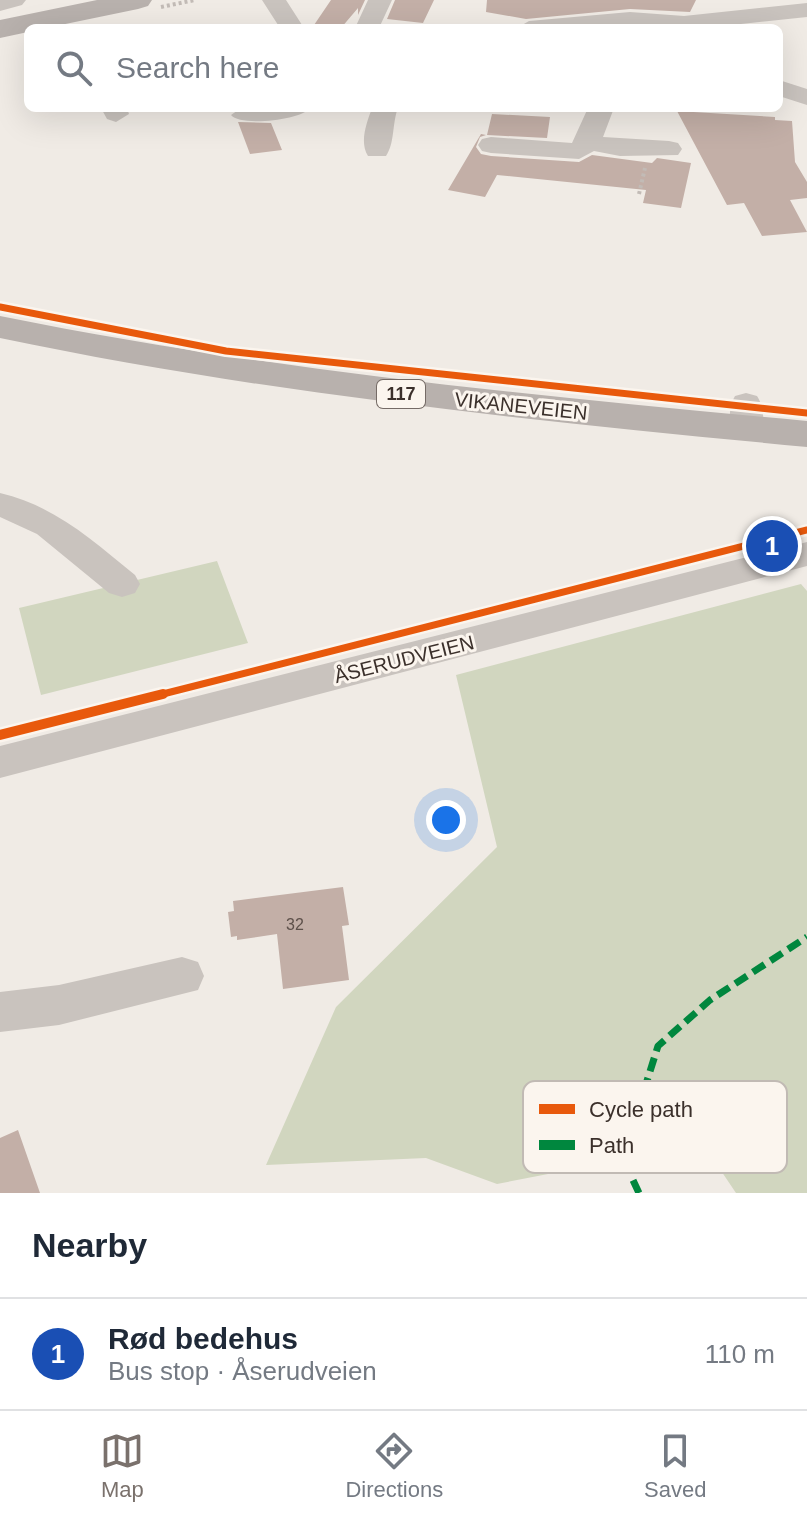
<!DOCTYPE html>
<html lang="en">
<head>
<meta charset="utf-8">
<style>
  :root { --surface:#fff; --page:#f2f2f3; --text:#1f2937; --muted:#747a83; --line:#e0e1e3; --accent:#7a716c }
  body { margin:0; font-family:Helvetica,sans-serif; background:var(--page); color:var(--text) }
  .you { position:absolute; left:446px; top:820px; width:28px; height:28px; margin:-20px; border:6px solid #fff; border-radius:50%; background:#1a73e8; box-shadow:0 0 0 12px #1a73e833 }
  .badge { display:grid; place-items:center; width:52px; height:52px; border-radius:50%; background:var(--accent); color:#fff; font-size:26px; font-weight:700 }
  .pin { position:absolute; translate:-50% -50%; border:4px solid #fff; box-shadow:0 2px 8px #0006 }
  .list { margin:0; padding:0; list-style:none }
  h2 { display:flex; justify-content:space-between; align-items:center; height:104px; margin:0; padding:0 32px; font-size:34px }
  h2 small { font-size:26px; font-weight:400; color:var(--muted) }
  .list li { display:grid; grid-template-columns:52px 1fr auto; gap:24px; align-items:center; box-sizing:border-box; height:112px; padding:0 32px; border-top:2px solid var(--line) }
  .list b { display:block; font-size:30px; white-space:nowrap }
  .list p { margin:0; font-size:26px; white-space:nowrap; color:var(--muted) }
  .list em { font-size:26px; font-style:normal; color:var(--muted) }
  .icon { flex:none; width:44px; height:44px; fill:none; stroke:currentColor; stroke-width:2; stroke-linecap:round; stroke-linejoin:round }
  .map { position:relative; flex:none; width:807px; height:1193px; overflow:hidden }
  .search { position:absolute; background:var(--surface); box-shadow:0 8px 32px #0002; left:24px; right:24px; top:24px; height:88px; display:flex; align-items:center; gap:20px; box-sizing:border-box; padding:0 28px; border-radius:12px; color:var(--muted); font-size:30px }
  .sheet { height:216px; background:var(--surface) }
  nav { display:flex; justify-content:space-around; align-items:center; box-sizing:border-box; height:112px; border-top:2px solid var(--line); background:var(--surface); font-size:22px; color:var(--muted) }
  nav a { display:grid; justify-items:center; gap:4px }
  nav .on { color:var(--accent) }
  .map>svg:first-child { display:block }
  .green { fill:#d1d6bf }
  .building { fill:#c3afa7 }
  .lines { fill:none; stroke-linecap:round; stroke-linejoin:round }
  .path { stroke:#c2bbb6; stroke-width:4; stroke-dasharray:3 3; stroke-linecap:butt }
  .minor { fill:#c9c3be; fill-rule:evenodd }
  .major { fill:#b8b1ad; fill-rule:evenodd }
  .quiet { stroke:#00873e; stroke-width:7; stroke-dasharray:14 7; stroke-linecap:butt }
  .cycleway-far1-casing { stroke:#fbf5ee; stroke-width:12 }
  .cycleway-casing { stroke:#fbf5ee; stroke-width:15 }
  .cycleway-far1 { stroke:#e8590c; stroke-width:7 }
  .cycleway { stroke:#e8590c; stroke-width:10 }
  .labels { text-anchor:middle; stroke-width:6; stroke-linejoin:round; paint-order:stroke }
  .number-label { font-size:16px; fill:#5d504a }
  .shield { fill:#fbf5ee; stroke:#756b66; stroke-width:2 }
  .shield-label { font-size:18px; font-weight:bold; fill:#3b302b }
  .street-label { font-size:20px; fill:#3b302b; stroke:#fbf5ee }
  .key { fill:#fbf5ee; stroke:#c1bab4; stroke-width:2 }
  .key-label { font-size:22px; fill:#3b302b }
</style>
</head>
<body>
<div class="map">
<svg width="807" height="1193" viewBox="0 0 807 1193">
  <rect width="100%" height="100%" fill="#f0ebe5"/>
  <path class="green" d="M217 561 248 643 41 695 19 608Z
    M801 584 807 591V1193H736L703 1144 497 1184 426 1158 266 1165 336 1007 497 847 456 675Z"/>
  <path class="building" d="M331 0H365L358 15V8L341 28H312Z
    M395 0H434L423 23 387 19Z
    M487 0H696L690 12 630 9 526 19 486 12Z
    M677 111 775 117V120L792 121 795 162 807 182V198L790 200 807 232 762 236 744 203 727 205Z
    M492 114 550 117 547 138 487 135Z
    M238 122 271 123 282 150 250 154Z
    M481 134 486 135 480 137 476 147 481 154 491 156 579 162 592 155 652 163 657 158 691 163 681 208 643 203 646 190 497 175 485 197 448 190Z
    M343 887 349 925 342 926 349 980 283 989 277 934 237 940V936L231 937 228 912 234 911 233 901Z
    M18 1130 40 1193H0V1138Z"/>
  <g class="lines">
    <path class="path" d="M161 7 195 0
      M639 194 645 168"/>
    <path class="minor" d="M0 0H26L22 5 0 11Z
      M262 0H286L304 28H280Z
      M368 0H392L379 28H355Z
      M807 3V17L704 28H517L529 21 630 12 684 16Z
      M779 80 807 89V105L779 96Z
      M101 108H127L129 114 116 122 107 119Z
      M241 108H310C302 120 240 127 231 115Z
      M372 108H398C392 123 395 143 386 156H368C359 142 367 122 372 108Z
      M588 108H614L603 137 669 141 678 143 682 149 678 155 620 156 594 151 579 159 491 153 482 151 478 145 482 139 491 137 572 143Z
      M746 393 757 396C764 407 766 424 758 435L747 438 736 435C728 424 728 407 735 396Z
      M0 493C55 506 92 540 135 575L140 584 135 593 122 597 109 593 37 534 0 517Z
      M807 542V566L0 778V746Z
      M182 957 198 962 204 976 198 990 59 1025 0 1032V992L59 985Z"/>
    <path class="major" d="M97 0H152L148 6 138 9 46 28H28V32L0 38V20Z
      M0 316C267 370 536 396 807 421V447C536 421 267 394 0 338Z"/>
    <path class="quiet" d="M639 1193 631 1176 635 1119 658 1046 710 1000 807 937"/>
    <defs>
      <path id="cycleway-far1" d="M0 307 226 351 807 413
        M155 696 807 530"/>
      <path id="cycleway" d="M0 735 163 694"/>
    </defs>
    <use href="#cycleway-far1" class="cycleway-far1-casing"/>
    <use href="#cycleway" class="cycleway-casing"/>
    <use href="#cycleway-far1" class="cycleway-far1"/>
    <use href="#cycleway" class="cycleway"/>
  </g>
  <g class="labels">
    <g class="number-label">
      <text x="295" y="930">32</text>
    </g>
    <rect class="shield" x="377" y="380" width="48" height="28" rx="6"/>
    <g class="shield-label">
      <text x="401" y="400">117</text>
    </g>
    <g class="street-label">
      <text transform="translate(521 406) rotate(6)" y="7">VIKANEVEIEN</text>
      <text transform="translate(404 659) rotate(-14)" y="7">ÅSERUDVEIEN</text>
    </g>
  </g>
  <rect x="523" y="1081" width="264" height="92" rx="12" class="key"/>
  <rect x="539" y="1104" width="36" height="10" fill="#e8590c"/>
  <rect x="539" y="1140" width="36" height="10" fill="#00873e"/>
  <g class="key-label">
    <text x="589" y="1117">Cycle path</text>
    <text x="589" y="1153">Path</text>
  </g>
</svg>
<div class="you"></div>
<div class="pin badge" style="left:772px;top:546px;background:#1a4fb4">1</div>
<div class="search"><svg class="icon" aria-label="search" viewBox="0 0 24 24"><circle cx="10" cy="10" r="6"/><path d="M15 15l6 6"/></svg>Search here</div>
</div>
<section class="sheet">
<h2>Nearby<small></small></h2>
<ul class="list">
<li><span class="badge" style="background:#1a4fb4">1</span><div><b>Rød bedehus</b><p>Bus stop · Åserudveien</p></div><em>110 m</em></li>
</ul>
</section>
<nav>
<a class="on"><svg class="icon" aria-label="map" viewBox="0 0 24 24"><path d="M3 6l6-2 6 2 6-2v14l-6 2-6-2-6 2zM9 4v14M15 6v14"/></svg>Map</a>
<a><svg class="icon" aria-label="directions" viewBox="0 0 24 24"><path d="M12 3l9 9-9 9-9-9zM9 14v-3h6M13 9l2 2-2 2"/></svg>Directions</a>
<a><svg class="icon" aria-label="saved" viewBox="0 0 24 24"><path d="M7 4h10v16l-5-4-5 4z"/></svg>Saved</a>
</nav>
</body>
</html>
